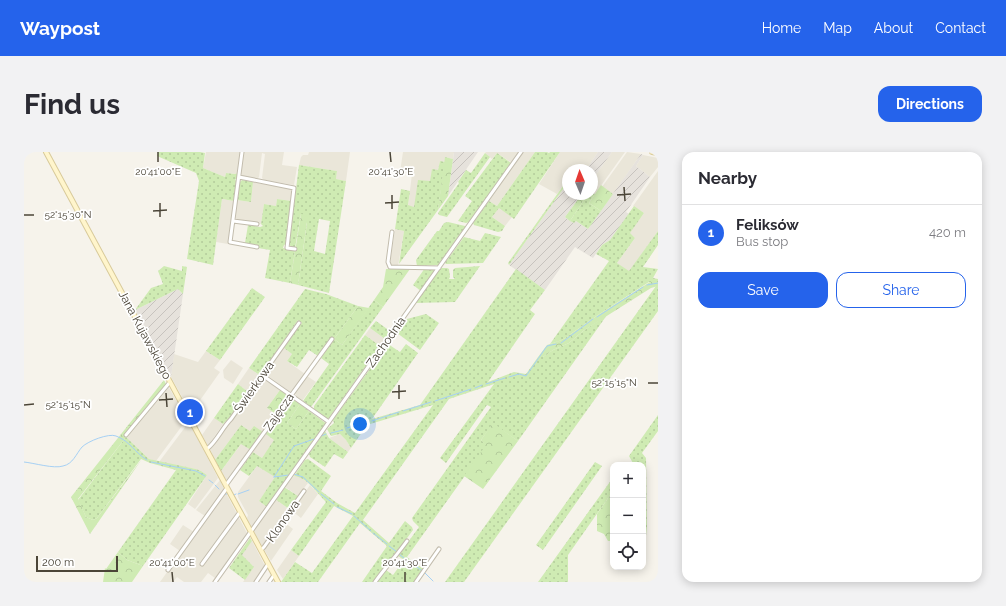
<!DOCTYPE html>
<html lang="en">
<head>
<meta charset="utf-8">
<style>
  :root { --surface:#fff; --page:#f2f2f3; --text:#2b2b33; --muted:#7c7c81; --line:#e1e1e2; --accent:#2563eb }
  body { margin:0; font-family:Raleway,sans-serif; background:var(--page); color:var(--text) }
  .controls { position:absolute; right:12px; bottom:12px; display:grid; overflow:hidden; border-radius:8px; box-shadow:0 2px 10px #0003 }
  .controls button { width:36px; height:36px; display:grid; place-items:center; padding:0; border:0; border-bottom:1px solid var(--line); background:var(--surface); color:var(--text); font:20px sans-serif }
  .compass { position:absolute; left:538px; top:12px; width:36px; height:36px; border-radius:50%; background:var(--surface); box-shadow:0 2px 10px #0003; rotate:358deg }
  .scale { position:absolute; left:12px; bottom:10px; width:82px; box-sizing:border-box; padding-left:4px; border:2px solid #4b4538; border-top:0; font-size:11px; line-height:14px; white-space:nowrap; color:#4b4538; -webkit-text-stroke:3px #fff; paint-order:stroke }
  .you { position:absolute; left:336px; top:272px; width:14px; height:14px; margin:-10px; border:3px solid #fff; border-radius:50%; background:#1a73e8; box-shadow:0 0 0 6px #1a73e833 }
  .badge { display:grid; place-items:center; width:26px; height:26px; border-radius:50%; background:var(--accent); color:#fff; font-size:13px; font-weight:700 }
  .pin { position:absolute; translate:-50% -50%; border:2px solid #fff; box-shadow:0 1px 4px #0006 }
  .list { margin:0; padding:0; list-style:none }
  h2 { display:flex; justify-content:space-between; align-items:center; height:52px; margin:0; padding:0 16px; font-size:17px }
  h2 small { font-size:13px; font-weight:400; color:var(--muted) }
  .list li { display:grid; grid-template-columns:26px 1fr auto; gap:12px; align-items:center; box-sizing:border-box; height:56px; padding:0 16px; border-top:1px solid var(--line) }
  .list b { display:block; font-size:15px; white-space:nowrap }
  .list p { margin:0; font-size:13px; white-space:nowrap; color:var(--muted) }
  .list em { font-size:13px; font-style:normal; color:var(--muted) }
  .actions { display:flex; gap:8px; padding:12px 16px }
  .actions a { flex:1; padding:9px 0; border:1px solid var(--accent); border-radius:12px; text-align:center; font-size:14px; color:var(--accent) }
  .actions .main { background:var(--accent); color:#fff }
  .icon { flex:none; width:22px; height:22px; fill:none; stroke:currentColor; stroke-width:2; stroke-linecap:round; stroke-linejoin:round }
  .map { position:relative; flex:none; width:634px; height:430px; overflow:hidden; border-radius:12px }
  header { display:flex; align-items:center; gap:24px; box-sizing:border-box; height:56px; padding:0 20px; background:var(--accent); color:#fff }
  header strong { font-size:19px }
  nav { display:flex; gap:22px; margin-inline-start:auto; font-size:14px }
  .intro { display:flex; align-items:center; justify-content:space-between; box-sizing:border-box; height:96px; padding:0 24px }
  h1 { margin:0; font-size:28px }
  .button { padding:10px 18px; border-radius:12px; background:var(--accent); color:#fff; font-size:14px; font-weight:700 }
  main { display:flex; gap:24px; padding:0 24px }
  aside { flex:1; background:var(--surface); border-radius:12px; box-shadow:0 2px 10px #0003 }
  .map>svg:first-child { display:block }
  .residential { fill:#eae6d9 }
  .industrial { fill:url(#industrial-furrows) }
  .grass { fill:url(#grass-dots); fill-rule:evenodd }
  .forest { fill:url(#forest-crowns) }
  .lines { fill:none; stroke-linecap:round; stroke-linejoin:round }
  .stream { stroke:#a6d0f4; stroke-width:1 }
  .minor-casing { stroke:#c2bcad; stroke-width:5 }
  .secondary-casing { stroke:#d8ca9a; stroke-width:6 }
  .minor { stroke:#fff; stroke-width:3 }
  .secondary { stroke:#fff5cc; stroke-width:4 }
  .ticks { fill:none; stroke:#4b4538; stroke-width:1.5 }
  .labels { text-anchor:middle; stroke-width:3.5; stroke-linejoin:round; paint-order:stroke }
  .street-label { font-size:12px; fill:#4b4538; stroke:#fff }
  .ticks-label { font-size:10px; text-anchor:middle; fill:#4b4538; stroke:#fff; stroke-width:3.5; stroke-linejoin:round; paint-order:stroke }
</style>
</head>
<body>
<header>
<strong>Waypost</strong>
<nav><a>Home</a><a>Map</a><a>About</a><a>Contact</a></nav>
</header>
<div class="intro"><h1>Find us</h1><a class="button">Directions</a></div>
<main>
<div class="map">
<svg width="634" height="430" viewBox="0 0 634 430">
  <defs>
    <pattern id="industrial-furrows" width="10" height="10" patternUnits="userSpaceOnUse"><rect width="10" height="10" fill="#e6e2dc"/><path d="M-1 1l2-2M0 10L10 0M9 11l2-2" fill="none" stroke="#c7c3be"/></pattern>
    <pattern id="grass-dots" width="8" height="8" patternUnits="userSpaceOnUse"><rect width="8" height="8" fill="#cfebb3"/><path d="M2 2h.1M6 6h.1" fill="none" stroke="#b3cb9b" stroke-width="1.8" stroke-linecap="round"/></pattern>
    <pattern id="forest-crowns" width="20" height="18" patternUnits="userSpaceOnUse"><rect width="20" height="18" fill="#cfebb3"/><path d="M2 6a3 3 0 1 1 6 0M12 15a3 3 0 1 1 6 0" fill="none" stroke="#b3cb9b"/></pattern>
  </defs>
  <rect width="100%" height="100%" fill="#f6f3eb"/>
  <path class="residential" d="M182 0H217L214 21 212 22 202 21 201 25 179 16Z
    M220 0H260L258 13 273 15 270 33 240 28 238 26 241 2 238 1 235 25 233 27 219 24 217 22Z
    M285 0H326L322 29 312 27 313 19 275 13 277 5 279 3H284Z
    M379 0H430L429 7 421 5V10L416 9 414 18 390 55 384 54 388 22 376 20Z
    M462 0H495L488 11 473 1 468 7 461 1Z
    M499 0H511L473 54 465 49Z
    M536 0H574L562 18H544V27L533 42 515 32Z
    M588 0H601L571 42 568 41 570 35 568 34V28Z
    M603 0 617 2 589 42 578 35Z
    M619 3 634 6V15L626 25 612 14Z
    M634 19V79L605 120 593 111 611 86 605 81 620 61 609 54Z
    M229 30 268 37 269 40 268 49 253 47 252 54 240 52 237 72 213 68 211 66 213 48 227 50Z
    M198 47 210 49 204 92 192 90Z
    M475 55 488 65 481 74 468 65Z
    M371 77 380 79 374 114H367L366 112Z
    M346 176 361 187 356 194 341 183Z
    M260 196 268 202 263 209 281 222 269 239 266 240 243 223 242 220Z
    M182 199 196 208 190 216 196 220 167 261 147 225 150 202 174 210Z
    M207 208 219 216 209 232 200 226 199 218Z
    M225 216 234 222 235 225 224 240 214 232Z
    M283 224 292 230 278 249 272 244 271 241Z
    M238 227H240L256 238 243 256 252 262 239 280 226 279 217 273 191 308 186 297 202 274 209 267Z
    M144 234 163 267 132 309 125 307 102 285Z
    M190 266 199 272 184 294 178 283Z
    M165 270 194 326 171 357 164 352 183 323 177 319 172 317 135 310Z
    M242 282 251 288 238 306 229 300Z
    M316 282 322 288 327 296 324 300 305 286Z
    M218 291 227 298 205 329 202 328 197 319Z
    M233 314 252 325 235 349 243 355 228 376 223 366 224 363 214 345V340Z
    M270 324 276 325 284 331 274 344 261 335Z
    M196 328 200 337 181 364 172 358Z
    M286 333 294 342 277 366 268 359Z
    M201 339 213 362 180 408 177 409 175 412 178 414 214 364 224 383 191 426 184 421 177 430H160L153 425 149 430H136Z
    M251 347 265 357 238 394 229 378Z
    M260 370 269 377 247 409 241 399V396Z
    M159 373 170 380 156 399 146 392Z
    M228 389 241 414 230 430H219L230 415 217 403Z
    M267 398 275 404 259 427 253 418Z"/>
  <path class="industrial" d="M430 0H454L424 44Z
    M574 0H588L568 28V18H562Z
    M617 2 619 3 612 14 626 25 602 60 605 62 586 88 578 93 569 106 551 95 521 138 485 113 544 30V42H558L541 65 550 71 552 69 564 77Z
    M154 137 159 142 147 225 111 158Z"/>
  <path class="grass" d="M134 0H176L181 1 179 16 201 25 202 21 211 22 214 21 213 27H211L212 29 210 49 198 47 189 113 163 107 175 29 172 21 133 4Z
    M511 0H523L525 1 526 0H536L490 67 475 56 468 65 481 74 478 79 474 80 450 73 449 71 465 49 473 54Z
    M461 1 466 5 423 65 415 63 414 61 435 31 434 30 442 18 447 21Z
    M473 1 487 11 445 70 442 71 434 69 448 49 441 44Z
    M416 9 421 10 414 58 375 112 380 79 371 77 377 37 386 39 384 53 390 55 394 28 406 29 408 17 414 18Z
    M275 13 313 19 312 27 322 29 305 141 274 133 283 71 277 62 271 96 267 95 265 92ZM295 67 306 69 301 102 290 99Z
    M544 27V30L485 113 484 111Z
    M218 28 229 30 227 50 213 48 216 30Z
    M568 41 571 42 565 51 577 59 564 77 552 69 550 71 546 69 564 42H568Z
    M253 47 268 49 262 92 260 93 259 96 271 99 266 131 241 126 246 98 234 96 235 95 234 93 221 91 224 73 236 75 239 74 237 72 240 52 252 54Z
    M610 54 620 61 606 81 611 86 593 111 605 119 634 79V93L619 115 634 117 629 126 634 127V130H625L574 163 538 188 526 192 585 109 572 102 578 93 586 88Z
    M424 70 441 74V76L414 113 393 114 392 108 413 79H415L420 71Z
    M461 81 477 85 459 111 422 112 421 111 440 85 456 89Z
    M140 114 158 119V114L163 115 159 142 154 137 111 158 127 136 139 132 134 119Z
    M456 114 431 150 390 151 415 116H423L425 117 426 125 425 127H431L429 125V118L431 116Z
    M401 116H411L412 118 397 139 389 133Z
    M492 117 521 138 506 158 511 162 464 230 490 220 502 222 514 205H519L529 198 545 191 559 179 583 163 494 289 469 272 457 288 463 293 383 405 400 417 390 430H353L362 418 369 423 380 408 374 404 395 375 389 369 388 366 467 255 463 253 422 311 416 306 470 232 425 247 339 368 365 391 381 369 388 375 389 378C376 396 361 412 349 430H338L363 394 336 371 294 430H257L271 410 288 421 329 364 310 354 275 404 267 398 302 350C292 340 284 326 270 324L281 308 284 307 307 324 297 339 313 351 331 361 409 253 343 273 327 296 322 288 316 282 307 284 303 277 310 271 309 268 364 192 376 200 382 192 394 201 348 267 396 253Z
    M632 134H634V159L440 430H421Z
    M228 136 241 145 196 208 182 199Z
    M281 137 302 142 334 154 310 187 318 193 350 148 359 155 287 255 279 249 305 212 297 206 310 187 308 185 294 204 285 198 273 215 263 209 268 202 260 196 274 175 278 171 274 168 235 225 234 222 225 216Z
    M402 162 415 171 396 198 373 181V179L378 171 379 168Z
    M352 169 366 179 361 187 346 176Z
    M341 183 356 194 305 266H302L290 257V254Z
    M214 232 224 240 206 265 199 272 190 266Z
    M269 247 276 252 263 271 272 277 285 259 303 272 243 355 235 349 251 325 233 314 225 324 216 318 229 300 238 306 250 288 242 282 266 248Z
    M634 263V279L618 301 622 306 623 375 622 384 619 385V313H610L605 304Z
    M217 273 226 279 230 274 239 280 227 298 217 292 197 319 191 308Z
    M301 279 305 286 324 300 319 307 310 302 301 315 286 305 285 302Z
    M102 285 125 307 172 317 177 319 183 323 119 414 103 408 94 400 152 318 126 311 117 307 73 366 69 368 62 365 54 348Z
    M571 310 578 314 519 398 512 393Z
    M588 327 589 339 544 403V430H514Z
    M260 335 274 344 265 357 251 347Z
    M226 386 228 389 218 403 230 415 221 428 205 416Z"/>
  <path class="forest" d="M421 5 429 7 424 44 414 58Z
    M577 33 589 42 577 59 565 51Z
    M558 42H564L546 69 541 65Z
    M277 62 284 63 274 133 266 131Z
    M362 117H386L359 155 350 148 359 135Z
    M626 130H634V134L627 136 559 179 545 191 529 198 519 205H514L523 193 538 188 574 163Z
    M334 154 345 156 318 193 310 187Z
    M140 228 142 232 100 283 102 285 54 347 62 365 69 368 73 366 118 307 66 382 47 345Z
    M256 238 263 243 264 246 252 262 243 256Z
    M276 252 285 259 272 277 263 271Z
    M469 271 494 289 459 337 440 324 462 293 457 288Z
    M589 339V389H584L580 382 573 379V362Z
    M94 400 103 408 119 414 108 430H79L81 416 82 417Z"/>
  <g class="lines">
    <path class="stream" d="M623 133 634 131
      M573 165 619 135
      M537 191 569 167
      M485 225 495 222 502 224 523 194 532 192
      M462 232 481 226
      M451 236 458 233
      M411 249 447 237
      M379 259 407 250
      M348 269 375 260
      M323 276 342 270
      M307 281 319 278
      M295 285 302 282
      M0 310C10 311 30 317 39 314 49 312 52 302 58 295 64 289 85 281 92 284 106 289 111 301 123 308
      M127 310 172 319 181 324
      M270 322 279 325 295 340
      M250 325 270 294 290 287
      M250 325 265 323
      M185 328 189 331
      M191 333 195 337
      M201 342H203
      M214 342 225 338
      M297 342 310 352
      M210 343 212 342
      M313 355 328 362
      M330 364 347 379
      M349 381 363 392
      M365 394 373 400
      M375 402 380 406
      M383 408 397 418
      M400 420 409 429"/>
    <defs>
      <path id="minor" d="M218 0 206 90 233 95
        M215 25 270 36 263 96 271 97
        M209 69 233 72
        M368 80 364 110 366 115 415 116
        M238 223 305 270
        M102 283 146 230
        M183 297C193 289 198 276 207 267L275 171
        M202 333 308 187
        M237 398 240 395 280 339
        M178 412 216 360
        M144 418 203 336
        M191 430 497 0
        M232 430 244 412
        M245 430 250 423
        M351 430C361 416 373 403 383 389
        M392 430 415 397"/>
      <path id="secondary" d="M22 0 254 430
        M628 0 634 1"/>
    </defs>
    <use href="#minor" class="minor-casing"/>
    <use href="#secondary" class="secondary-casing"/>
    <use href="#minor" class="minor"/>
    <use href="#secondary" class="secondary"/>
  </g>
  <path class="ticks" d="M134 0V10M366 0 367 10M600 35 601 49M368 43V57M593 43 607 42M136 51V65M361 51 375 50M129 59 143 58M0 63H10M624 231H634M375 233V247M368 240 382 239M142 241 143 255M135 248 149 247M0 253 10 252M148 420 149 430M381 420V430"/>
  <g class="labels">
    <g class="street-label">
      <text transform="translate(121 183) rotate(62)" y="4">Jana Kujawskiego</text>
      <text transform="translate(362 190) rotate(-55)" y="4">Zachodnia</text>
      <text transform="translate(230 235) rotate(-55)" y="4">Świerkowa</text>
      <text transform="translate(255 260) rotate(-55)" y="4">Zajęcza</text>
      <text transform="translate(259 369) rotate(-55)" y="4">Klonowa</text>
    </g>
  </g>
  <g class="ticks-label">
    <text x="134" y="23">20°41'00"E</text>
    <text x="367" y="23">20°41'30"E</text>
    <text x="44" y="66">52°15'30"N</text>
    <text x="590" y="234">52°15'15"N</text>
    <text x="44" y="256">52°15'15"N</text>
    <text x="148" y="414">20°41'00"E</text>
    <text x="381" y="414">20°41'30"E</text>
  </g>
</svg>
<div class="controls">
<button>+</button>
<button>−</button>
<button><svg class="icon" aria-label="locate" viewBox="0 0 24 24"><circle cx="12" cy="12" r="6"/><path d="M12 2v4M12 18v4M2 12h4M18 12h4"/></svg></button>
</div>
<svg class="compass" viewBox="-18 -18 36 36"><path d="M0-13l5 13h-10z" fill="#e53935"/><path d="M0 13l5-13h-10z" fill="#7c7c81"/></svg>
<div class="scale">200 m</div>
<div class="you"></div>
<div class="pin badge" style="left:166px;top:260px">1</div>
</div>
<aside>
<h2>Nearby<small></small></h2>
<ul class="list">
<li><span class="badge">1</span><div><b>Feliksów</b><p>Bus stop</p></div><em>420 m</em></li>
</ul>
<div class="actions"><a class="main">Save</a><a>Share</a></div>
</aside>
</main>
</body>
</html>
